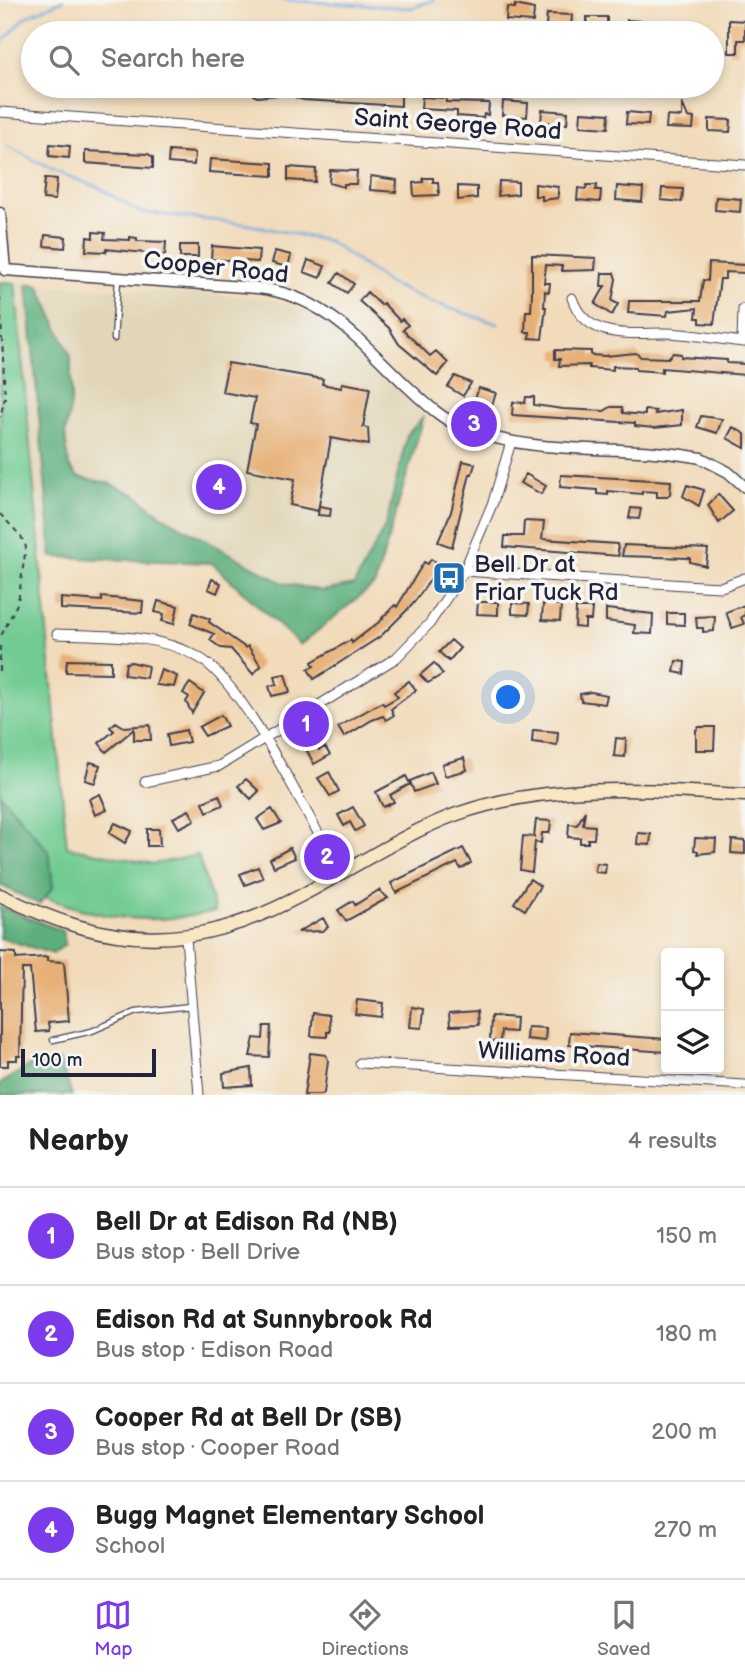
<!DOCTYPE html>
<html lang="en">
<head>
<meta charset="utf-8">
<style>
  :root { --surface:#fff; --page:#f6f6f6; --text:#222; --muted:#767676; --line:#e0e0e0; --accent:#7c3aed }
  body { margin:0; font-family:"Balsamiq Sans",sans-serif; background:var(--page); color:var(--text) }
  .controls { position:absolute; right:21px; bottom:21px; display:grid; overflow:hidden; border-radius:7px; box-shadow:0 4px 10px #0003 }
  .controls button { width:63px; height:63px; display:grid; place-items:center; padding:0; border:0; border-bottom:2px solid var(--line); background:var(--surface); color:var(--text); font:35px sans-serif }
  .scale { position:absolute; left:21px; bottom:18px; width:135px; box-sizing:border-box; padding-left:7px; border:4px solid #22223b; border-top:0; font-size:19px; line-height:24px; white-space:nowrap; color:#22223b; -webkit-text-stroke:5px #f6f6f2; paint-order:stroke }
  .you { position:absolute; left:509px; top:698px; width:24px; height:24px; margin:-18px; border:5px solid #fff; border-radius:50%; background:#1a73e8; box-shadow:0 0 0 10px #1a73e833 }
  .badge { display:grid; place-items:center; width:46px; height:46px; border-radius:50%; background:var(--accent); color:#fff; font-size:23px; font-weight:700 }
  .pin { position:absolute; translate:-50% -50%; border:4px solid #fff; box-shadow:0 2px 7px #0006 }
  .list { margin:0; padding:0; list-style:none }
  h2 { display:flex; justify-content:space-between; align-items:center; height:91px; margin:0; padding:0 28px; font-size:30px }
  h2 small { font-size:23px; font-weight:400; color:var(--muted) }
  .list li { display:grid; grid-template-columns:46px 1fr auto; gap:21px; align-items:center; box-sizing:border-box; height:98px; padding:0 28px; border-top:2px solid var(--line) }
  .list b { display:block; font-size:26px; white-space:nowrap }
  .list p { margin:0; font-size:23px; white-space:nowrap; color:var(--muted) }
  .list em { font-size:23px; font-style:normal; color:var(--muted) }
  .icon { flex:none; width:38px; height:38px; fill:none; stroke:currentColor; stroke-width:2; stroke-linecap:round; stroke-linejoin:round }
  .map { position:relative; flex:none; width:745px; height:1095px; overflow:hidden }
  .search { position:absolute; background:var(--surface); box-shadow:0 4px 10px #0003; left:21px; right:21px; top:21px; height:77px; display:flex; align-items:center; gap:18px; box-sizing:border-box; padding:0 24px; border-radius:38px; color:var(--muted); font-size:26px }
  .sheet { height:483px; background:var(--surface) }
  nav { display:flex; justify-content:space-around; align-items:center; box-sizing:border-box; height:98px; border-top:2px solid var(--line); background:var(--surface); font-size:19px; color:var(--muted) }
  nav a { display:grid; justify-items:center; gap:4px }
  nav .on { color:var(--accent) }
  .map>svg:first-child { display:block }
  .built { fill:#e1d6b7 }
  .green { fill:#71cb92; stroke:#4a7666; stroke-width:2 }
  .forest { fill:#5caf7c; stroke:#3f685c; stroke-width:2 }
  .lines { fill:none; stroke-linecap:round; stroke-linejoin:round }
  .stream { stroke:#6fa7de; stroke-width:2.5 }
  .building { fill:#e7b077 }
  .service-casing { stroke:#413e4e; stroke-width:7 }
  .minor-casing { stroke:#413e4e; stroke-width:11 }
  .tertiary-casing { stroke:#413e4e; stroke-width:13 }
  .secondary-casing { stroke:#413e4e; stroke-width:15 }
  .path { stroke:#413e4e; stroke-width:2; stroke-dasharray:5 5; stroke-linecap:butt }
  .service { stroke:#fff; stroke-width:4.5 }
  .minor { stroke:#fff; stroke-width:9 }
  .tertiary { stroke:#fff; stroke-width:10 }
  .secondary { stroke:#f9e7c3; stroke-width:12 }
  .labels { text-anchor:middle; stroke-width:7; stroke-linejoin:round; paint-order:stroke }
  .street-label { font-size:24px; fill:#22223b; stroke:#f6f6f2 }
  .poi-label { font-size:24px; fill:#22223b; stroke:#f6f6f2; text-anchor:start }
</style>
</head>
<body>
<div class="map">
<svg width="745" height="1095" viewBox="0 0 745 1095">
  <rect width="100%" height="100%" fill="#f6f6f2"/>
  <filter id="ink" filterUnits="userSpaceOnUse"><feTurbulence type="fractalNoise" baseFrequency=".0143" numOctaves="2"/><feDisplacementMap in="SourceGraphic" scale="14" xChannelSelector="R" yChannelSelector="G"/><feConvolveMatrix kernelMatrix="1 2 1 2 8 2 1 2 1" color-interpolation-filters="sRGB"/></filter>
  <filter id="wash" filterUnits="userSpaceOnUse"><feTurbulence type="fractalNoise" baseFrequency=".00686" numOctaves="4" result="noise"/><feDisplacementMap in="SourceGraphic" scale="28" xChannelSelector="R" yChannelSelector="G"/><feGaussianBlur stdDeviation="1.57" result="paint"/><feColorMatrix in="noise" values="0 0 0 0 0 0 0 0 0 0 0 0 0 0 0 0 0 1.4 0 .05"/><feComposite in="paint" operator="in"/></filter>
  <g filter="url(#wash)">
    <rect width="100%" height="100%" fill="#f1dbba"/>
    <path class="built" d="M15 283 264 298 305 311 346 340 424 416 375 584 300 645 212 563 41 557Z"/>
    <path class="green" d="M0 282 15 283 67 847 154 864 198 855 215 911C127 932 80 910 0 881Z"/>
    <path class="forest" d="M27 284 39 285 71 357V404L65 434 69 466 78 477 108 483 136 495 162 516 283 583 323 591 354 585 386 525 407 435 424 416 375 584 300 645 212 563 52 557Z
      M0 794 49 852 53 888 39 904 0 885Z
      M0 907 63 931 65 944 53 954 0 938Z
      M60 1060 72 1095H0V1084L36 1062Z"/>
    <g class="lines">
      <path class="stream" d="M283 0 411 8 434 0
        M0 44 26 17 63 0
        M8 146 54 171 100 188 139 212 245 224 329 241 388 283 428 301 498 324"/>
    </g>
    <g id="blocks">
      <path class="building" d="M515 5 534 9 533 22 506 20 507 7 515 8Z
        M547 14 572 15 571 27 546 25Z
        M587 17H607V30L587 29Z
        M627 20 654 22 653 33H623Z
        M729 20 745 21V40H738V53H729Z
        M669 22 698 25V33H669Z
        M255 86H278L277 95 257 97 254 95Z
        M297 87 395 91 401 93V106L304 100 296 98Z
        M422 97 446 98V102L489 103 488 115 484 114 483 118 457 116V111L421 109Z
        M503 101 528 103 527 117 502 115Z
        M682 103 688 117 694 118 693 129 666 128 667 116 682 117Z
        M542 110 568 112 567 124 541 122Z
        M581 112 609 114 608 128 580 126Z
        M627 112 649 114 648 125 626 124Z
        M709 119 731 120 730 132 709 131Z
        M50 144 70 146 69 158 49 156Z
        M85 151 148 154 153 157V168L85 163Z
        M169 151 195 153 194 165 168 163Z
        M210 159 273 163V176L209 172Z
        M288 167 316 169 315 182 288 180Z
        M330 170 357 171 356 184H344V187L329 183Z
        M371 176 397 180 396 192 370 190Z
        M45 178 57 179 55 200 43 199Z
        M423 178H433V182H438L439 195 414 196 413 183 423 182Z
        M499 181 518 182V194L498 196Z
        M535 184 558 187V198L542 200V196H535Z
        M587 185H597L596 190H601L600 202 577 200 578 188 586 189Z
        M458 186 477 187V198L458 200Z
        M617 186 643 188 642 202 616 200Z
        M662 188 683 189 682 202 661 200Z
        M716 197 741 199 740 212 715 210Z
        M93 232 105 233 104 239 130 240V237L137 238V241L166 242 165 255 106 249V252L86 251 87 237 93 238Z
        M45 235 66 237 65 248 44 246Z
        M180 245H198V257H180Z
        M212 246 259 250 258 262 211 259Z
        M275 251 291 255 288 267 272 263Z
        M532 255 596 258 595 270 562 271V266L546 265 544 283H550L549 292 545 291 544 307H546L542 339 529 338 530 332H525L526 311H531L532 294Z
        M308 260 325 266 320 278 304 272Z
        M709 263 745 265V273L725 272V279H720L714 324 700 323V318H696L697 308 668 311 667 316 628 313 629 301H700L703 280 708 281Z
        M339 273 354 284 347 293 332 283Z
        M602 273H614L616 279 612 301 618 304 612 315 595 304 605 286H601Z
        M367 292 381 305 383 303 400 321 402 319 408 325 403 330 430 356 436 351 448 363 437 376 399 344 389 328 359 301Z
        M555 350 591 351V355L605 356 636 353 641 357 668 358 673 353 681 354V357L727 360V363L745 364V375L662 368V372L636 370V367L613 366V370L589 368V365L559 366 560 359H555Z
        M228 363 323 379 322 384 341 388 342 383 370 388 363 427 368 428 369 445 331 438 318 511 290 505 295 479 247 470 256 424 250 423 255 398 222 392Z
        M455 376 471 383 463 396 448 387Z
        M479 388 496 393 490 411 473 404Z
        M526 397H534V405L563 409 604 411 611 407H622L623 413 645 415V410L656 411 655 414 682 410V425L654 428 635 426V423L512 415 513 402 525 403Z
        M701 416 722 419 717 433 697 427Z
        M733 427 745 434V448L727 438Z
        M463 461 475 464 472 474H470L452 547 438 542 451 512Z
        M526 474 546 486 541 494 520 483Z
        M561 475 671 481 670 494 667 497H657V492L642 491V494L608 491V495L597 494V490L560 487Z
        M687 485 704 490 699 506 683 496Z
        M718 494 733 511 719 523 708 505Z
        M319 506 331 508 330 516 318 515Z
        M631 508 641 509 639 519 629 518Z
        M524 521 544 522 542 539 617 544 619 556 504 547 505 536H523Z
        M624 545 708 549 706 566 690 562V558L622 556Z
        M431 559 441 565 412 605 381 636 314 679 308 669 314 666 312 662 351 640 352 643 383 619 382 618 395 605 397 607 424 562 428 564Z
        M212 579 221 583 217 593 208 589Z
        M102 597 143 601 142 613 61 609V598L102 601Z
        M158 601 178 606 174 624 162 621 164 614 155 612Z
        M478 602H498V615L477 614Z
        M512 603 529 604 528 615 512 614Z
        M543 604 561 605 560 621 542 620Z
        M745 605V615L741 617 744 624 732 628 726 612Z
        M576 608H592L591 620H585V628L575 627Z
        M606 609 653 614 652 634 634 633 635 625 606 621Z
        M194 613 210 619 209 622 246 648 248 646 261 666 253 674 231 649 221 648 210 640 214 634 190 624Z
        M667 613H684V625L667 624Z
        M715 616 714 631 703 632V628H697L696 617Z
        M451 640 460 648 449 661 439 652Z
        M67 660 111 661V673L66 672Z
        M676 661 685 662 684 674 674 672Z
        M131 662 148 666 146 678 124 675 126 663Z
        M434 663 443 674 428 683 420 675Z
        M161 670 177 676 174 687 156 685Z
        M285 674 290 692 272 696 269 686 277 684 275 676Z
        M409 681 416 690 391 709 394 715 386 720 383 716 372 720 344 737 338 727 382 702 384 705 398 697 394 692Z
        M190 683 204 693 192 713 186 702 189 697 183 693Z
        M591 692 607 695 605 704 581 701 580 694Z
        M221 715 227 726 205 736 199 727Z
        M116 722 124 727 150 725 151 740H134V729L106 752 99 743 114 731 110 727Z
        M699 727H715L714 750H696V730Z
        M186 730 189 742 169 746 167 734Z
        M533 730 558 732 557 745 532 742Z
        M616 738 626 739 625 757 614 756Z
        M315 742 319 750 325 747 330 755 314 764 305 747Z
        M464 758 467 770 445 776 442 764Z
        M90 762 100 765 95 783 85 780Z
        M329 772 339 791 330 796 318 778Z
        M431 772 436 784 414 792 410 781Z
        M406 776 410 784 390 795 394 802 383 807 376 792Z
        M246 779 259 791 251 799 238 786Z
        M100 794 107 810 95 815 89 799Z
        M219 795 223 805 207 812 203 802Z
        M353 807 364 826 355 831 350 822 344 826 338 815Z
        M272 809 281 823 264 830 257 819Z
        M189 810 195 820 179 828 173 818Z
        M585 811 583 825 595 826 594 839H588V843H580V838L568 837 569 824 577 825Z
        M536 820 551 821 550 830 549 833H542L541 843 535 842 532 872 520 870 523 836 534 837Z
        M115 823 132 831 125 843 109 833Z
        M147 829H159L160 846H147Z
        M638 833 651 834 650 845 637 844Z
        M695 838 716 839 715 852 698 854V851L694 850Z
        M732 840 745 841V854L731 853Z
        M290 848 295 858 274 867 270 859Z
        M463 848 471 863 461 869 457 863 396 893 391 883Z
        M596 863 606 864 605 873 595 872Z
        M258 867 263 878 245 885 240 874Z
        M530 879 540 886 525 910 514 903Z
        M379 890 388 898 346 921 338 910 353 901 355 905Z
        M323 918 328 927 322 931 298 932Z
        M0 952 16 953V959L47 957V961L64 962 69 1021 48 1023 49 1031 36 1032 30 969H22L20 1056H17V1060H8V1066H0Z
        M357 1000 383 1003 381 1017 355 1014Z
        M412 1007 424 1009 422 1028 410 1027Z
        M477 1011 478 1025 450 1026 449 1013Z
        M313 1013 329 1015 330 1032H327V1037L311 1036Z
        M491 1016 516 1018 515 1032 501 1031 500 1042 490 1041Z
        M264 1026H271L269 1057 250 1056 254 1038 263 1039Z
        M527 1027 546 1028 545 1041 526 1039Z
        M570 1032 666 1039V1052L569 1045Z
        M310 1053 326 1055 328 1060 324 1093 321 1095H304Z
        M251 1068 252 1085 224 1087 223 1073Z"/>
    </g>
  </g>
  <g filter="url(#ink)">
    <use href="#blocks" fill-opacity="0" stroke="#413e4e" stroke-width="2"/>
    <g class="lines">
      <defs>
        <path id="service" d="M114 339 118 279
          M53 1040 92 1031 136 1012 191 1006"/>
        <path id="minor" d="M0 112 745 165
          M572 298C586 340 629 333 664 333 691 333 718 340 745 342
          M742 342 743 309
          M464 571 701 586 721 587 745 578
          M57 634C103 636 156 633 198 657 245 683 310 822 340 873
          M145 782 219 766 396 658 430 623 464 571 493 502 511 442
          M186 938 199 1095
          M360 1063 745 1085"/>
        <path id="tertiary" d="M0 213 5 270 258 288C326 296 361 343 409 388 426 404 443 420 464 428 539 458 624 443 701 458L728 472 745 487"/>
        <path id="secondary" d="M0 895C111 950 191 954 302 895 354 868 402 834 457 814 550 781 648 790 745 795"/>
      </defs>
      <use href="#service" class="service-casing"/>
      <use href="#minor" class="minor-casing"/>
      <use href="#tertiary" class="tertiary-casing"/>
      <use href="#secondary" class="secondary-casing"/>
      <path class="path" d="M0 297 5 398 0 417
        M0 514 21 536 26 547 18 602 0 638
        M0 646V672
        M0 731V762"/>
      <use href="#service" class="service"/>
      <use href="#minor" class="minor"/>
      <use href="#tertiary" class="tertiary"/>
      <use href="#secondary" class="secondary"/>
    </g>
  </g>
  <defs>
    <symbol id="bus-square" viewBox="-11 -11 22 22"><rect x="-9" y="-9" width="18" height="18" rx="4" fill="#1f6fb2" stroke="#f6f6f2"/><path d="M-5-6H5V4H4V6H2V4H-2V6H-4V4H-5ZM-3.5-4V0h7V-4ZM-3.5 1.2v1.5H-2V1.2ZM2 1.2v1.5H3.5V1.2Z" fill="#fff"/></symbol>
  </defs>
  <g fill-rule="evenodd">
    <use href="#bus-square" x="430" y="559" width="38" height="38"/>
  </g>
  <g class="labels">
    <g class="street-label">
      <text transform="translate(458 124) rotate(4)" y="8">Saint George Road</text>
      <text transform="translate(216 267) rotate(6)" y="8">Cooper Road</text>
      <text transform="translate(554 1054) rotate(3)" y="8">Williams Road</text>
    </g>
    <g class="poi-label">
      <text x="474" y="572">Bell Dr at<tspan x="474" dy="28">Friar Tuck Rd</tspan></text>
    </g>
  </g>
</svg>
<div class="controls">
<button><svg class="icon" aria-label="locate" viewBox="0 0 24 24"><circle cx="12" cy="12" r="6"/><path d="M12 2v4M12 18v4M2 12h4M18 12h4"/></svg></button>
<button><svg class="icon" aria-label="layers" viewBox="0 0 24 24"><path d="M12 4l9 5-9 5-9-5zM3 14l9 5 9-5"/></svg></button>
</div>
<div class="scale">100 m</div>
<div class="you"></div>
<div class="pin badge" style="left:306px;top:724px">1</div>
<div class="pin badge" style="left:327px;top:857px">2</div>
<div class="pin badge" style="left:474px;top:424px">3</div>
<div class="pin badge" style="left:219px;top:487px">4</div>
<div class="search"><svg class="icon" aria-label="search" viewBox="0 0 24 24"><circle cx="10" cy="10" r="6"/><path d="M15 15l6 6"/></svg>Search here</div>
</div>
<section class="sheet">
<h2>Nearby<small>4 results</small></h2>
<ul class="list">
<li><span class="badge">1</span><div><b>Bell Dr at Edison Rd (NB)</b><p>Bus stop · Bell Drive</p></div><em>150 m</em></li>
<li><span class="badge">2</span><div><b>Edison Rd at Sunnybrook Rd</b><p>Bus stop · Edison Road</p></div><em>180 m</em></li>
<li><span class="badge">3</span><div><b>Cooper Rd at Bell Dr (SB)</b><p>Bus stop · Cooper Road</p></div><em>200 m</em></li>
<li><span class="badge">4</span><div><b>Bugg Magnet Elementary School</b><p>School</p></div><em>270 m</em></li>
</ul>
</section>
<nav>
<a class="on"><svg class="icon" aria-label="map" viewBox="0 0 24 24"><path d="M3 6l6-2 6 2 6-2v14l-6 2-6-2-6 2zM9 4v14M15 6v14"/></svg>Map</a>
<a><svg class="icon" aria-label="directions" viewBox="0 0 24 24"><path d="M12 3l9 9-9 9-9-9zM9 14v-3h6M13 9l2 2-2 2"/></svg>Directions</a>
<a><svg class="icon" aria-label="saved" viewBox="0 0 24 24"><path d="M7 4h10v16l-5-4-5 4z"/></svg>Saved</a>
</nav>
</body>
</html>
